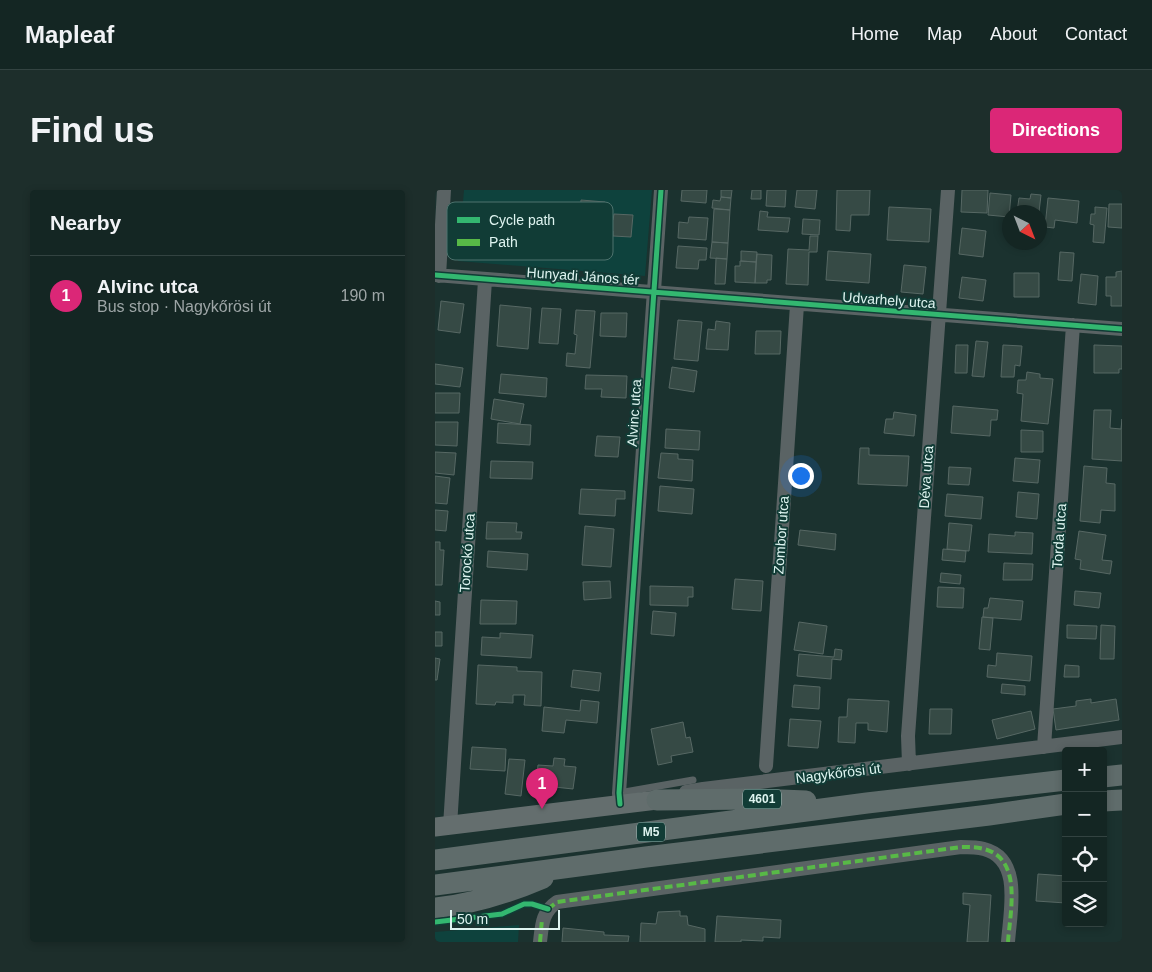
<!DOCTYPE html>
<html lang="en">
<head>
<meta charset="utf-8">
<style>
  :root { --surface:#142623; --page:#1d2e2b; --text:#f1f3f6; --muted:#9da5a6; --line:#334341; --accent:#db2777 }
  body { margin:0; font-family:Arial,sans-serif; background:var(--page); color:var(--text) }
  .controls { position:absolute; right:15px; bottom:15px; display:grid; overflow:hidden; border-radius:5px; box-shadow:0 2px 8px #0003 }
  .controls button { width:45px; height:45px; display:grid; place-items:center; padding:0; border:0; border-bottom:1px solid var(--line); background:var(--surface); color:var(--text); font:25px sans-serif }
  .compass { position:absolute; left:567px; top:15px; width:45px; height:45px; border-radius:50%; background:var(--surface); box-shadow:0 2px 8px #0003; rotate:138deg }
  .scale { position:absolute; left:15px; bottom:12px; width:110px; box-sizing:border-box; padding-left:5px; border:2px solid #def4f0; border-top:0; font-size:14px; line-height:18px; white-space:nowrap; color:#def4f0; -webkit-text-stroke:4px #113c36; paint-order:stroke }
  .you { position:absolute; left:365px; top:285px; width:18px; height:18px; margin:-12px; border:4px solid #fff; border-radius:50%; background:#1a73e8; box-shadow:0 0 0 8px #1a73e833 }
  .badge { display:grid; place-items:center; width:32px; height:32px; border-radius:50%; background:var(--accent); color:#fff; font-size:16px; font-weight:700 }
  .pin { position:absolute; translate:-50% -41px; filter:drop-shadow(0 1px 2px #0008) }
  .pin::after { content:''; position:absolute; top:26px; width:18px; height:15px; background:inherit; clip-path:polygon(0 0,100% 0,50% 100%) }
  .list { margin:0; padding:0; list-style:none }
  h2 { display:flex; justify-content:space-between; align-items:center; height:65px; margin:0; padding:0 20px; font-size:21px }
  h2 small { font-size:16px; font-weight:400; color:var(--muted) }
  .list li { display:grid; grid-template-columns:32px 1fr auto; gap:15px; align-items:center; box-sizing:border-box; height:80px; padding:0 20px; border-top:1px solid var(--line) }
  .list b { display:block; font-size:19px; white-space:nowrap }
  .list p { margin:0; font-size:16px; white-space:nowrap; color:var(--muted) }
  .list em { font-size:16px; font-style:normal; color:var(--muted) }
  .icon { flex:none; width:28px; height:28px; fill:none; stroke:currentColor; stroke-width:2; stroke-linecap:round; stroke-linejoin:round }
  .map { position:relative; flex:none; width:687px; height:752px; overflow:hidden; border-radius:5px }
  header { display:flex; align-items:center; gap:30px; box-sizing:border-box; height:70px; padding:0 25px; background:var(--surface); border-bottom:1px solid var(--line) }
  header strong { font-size:24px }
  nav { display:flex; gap:28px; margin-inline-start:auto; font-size:18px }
  .intro { display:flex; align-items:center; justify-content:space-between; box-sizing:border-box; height:120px; padding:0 30px }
  h1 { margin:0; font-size:35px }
  .button { padding:12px 22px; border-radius:5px; background:var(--accent); color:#fff; font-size:18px; font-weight:700 }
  main { display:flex; gap:30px; padding:0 30px }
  aside { flex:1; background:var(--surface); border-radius:5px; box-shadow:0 2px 8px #0003 }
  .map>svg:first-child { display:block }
  .built { fill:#0e423d }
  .building { fill:#364a45; stroke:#576864 }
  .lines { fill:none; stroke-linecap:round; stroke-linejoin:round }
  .service { stroke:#5a6364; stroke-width:7 }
  .minor { stroke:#5a6364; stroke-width:14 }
  .secondary { stroke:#646e6e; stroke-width:19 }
  .primary { stroke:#5f6c6b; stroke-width:21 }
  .quiet { stroke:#58b947; stroke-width:4; stroke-dasharray:8 4; stroke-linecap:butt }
  .cycleway-casing { stroke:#113c36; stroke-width:8 }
  .cycleway { stroke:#33b770; stroke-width:5 }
  .labels { text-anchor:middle; stroke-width:4; stroke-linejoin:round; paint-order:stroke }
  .shield { fill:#113c36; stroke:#a0bdb8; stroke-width:1 }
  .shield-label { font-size:12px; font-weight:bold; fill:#def4f0 }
  .street-label { font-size:14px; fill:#def4f0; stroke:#113c36 }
  .key { fill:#113c36; stroke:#4e736e; stroke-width:1 }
  .key-label { font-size:14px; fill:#def4f0 }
</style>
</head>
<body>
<header>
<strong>Mapleaf</strong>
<nav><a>Home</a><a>Map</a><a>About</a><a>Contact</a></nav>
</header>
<div class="intro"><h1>Find us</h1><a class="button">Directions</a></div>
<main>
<aside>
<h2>Nearby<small></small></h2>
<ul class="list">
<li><span class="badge">1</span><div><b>Alvinc utca</b><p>Bus stop · Nagykőrösi út</p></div><em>190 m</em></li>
</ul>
</aside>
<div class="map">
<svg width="687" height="752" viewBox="0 0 687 752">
  <rect width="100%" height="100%" fill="#1b322f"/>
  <path class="built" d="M29 0H217L210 86 23 71Z
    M84 735 83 752H0V742Z"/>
  <path class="building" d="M247 0H272L271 13 246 11Z
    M286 0H297L296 8 286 7Z
    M317 0H326V9H316Z
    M332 0H351L350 17 331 16Z
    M362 0H382L380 19 360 17Z
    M402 0H435L434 25H416L415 41 401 40Z
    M527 0H553L552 23 526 22Z
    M555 3 576 5 574 27 553 25Z
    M596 4 606 5 604 22H582L584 8 595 9Z
    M286 7 296 8 295 20 277 18 278 10 285 11Z
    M613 8 644 11 642 33 620 30 619 38 610 37Z
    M146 10 170 12 169 30H178L179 24 198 25 196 47 178 46V41L168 40 166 69 142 68Z
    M674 14H687V38L673 37Z
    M454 17 496 19 494 52 452 50Z
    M660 17 672 18 669 53 658 52 659 35 655 34 656 24H660Z
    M279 19 295 20 293 53 277 52Z
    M325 21 333 22 332 27 355 28 353 42 323 40Z
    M254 27 273 28 271 50 243 48 244 32 253 33Z
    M368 29 385 30 384 45 367 44Z
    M527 38 551 41 548 67 524 64Z
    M375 46H383L382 62H374L373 95 351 94 353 59 374 60Z
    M277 52 293 53 292 69 275 68Z
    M243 56 272 58 271 70H264L263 79 241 78Z
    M306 61 322 62 321 72 306 71Z
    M393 61 436 64 434 93 391 90Z
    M625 62 639 63 637 91 623 90Z
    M322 64 337 65 336 90H332V93H320Z
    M281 68 292 69 290 94H280Z
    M305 71 321 72 320 93 300 92V76H305Z
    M469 75 491 77 488 104 466 102Z
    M687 81V116H676V106H671V87H681V82Z
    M579 83H604V107H579Z
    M646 84 663 86 661 115 643 113Z
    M527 87 551 90 548 111 524 108Z
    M6 111 29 114 25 143 3 140Z
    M65 115 96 118 93 159 62 156Z
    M107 118 126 119 123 154 104 153Z
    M141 120 160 121 155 178 131 176 132 163 140 164 142 145 139 144Z
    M166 123H192L191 147 165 146Z
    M243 130 267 132 263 171 239 169Z
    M281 131 295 133 293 160 271 159 273 139 280 140Z
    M321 141H346L345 164H320Z
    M541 151 553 152 549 187 537 186Z
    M521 155H533L532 183H520Z
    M568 155 587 156 585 176 580 175 579 187H566Z
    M659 155 687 156V179H684V183H659Z
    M0 174 28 178 25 197 0 194Z
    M237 177 262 181 259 202 234 198Z
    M592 182 605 184V188L618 189 613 234 586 231 588 204 582 203 583 190H591Z
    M66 184 112 188 111 207 64 203Z
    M151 185 192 186 191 208 166 207 167 199H150Z
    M0 203H25L24 223H0Z
    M59 209 89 214 85 234 56 229Z
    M518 216 563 220 562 230H556L555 246 516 243Z
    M659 220H676L675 238 686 239 687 229V271L657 269Z
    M459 222 481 225 479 246 449 243 451 229H458Z
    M0 232H23L22 256 0 255Z
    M63 233 96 235 95 255 62 253Z
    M231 239 265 241 264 260 230 258Z
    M586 240 608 241V262H586Z
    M162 246 185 247 183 267 160 266Z
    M425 258H434V265L474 266 472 296 423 294Z
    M0 262 21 263 19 285 0 283Z
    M226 263 243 264V269L258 270 257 291 223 288Z
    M580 268 605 270 603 293 578 291Z
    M56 271 98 272 97 289 55 288Z
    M649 276 672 278 671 293 680 294V321L666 320 665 333 645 331Z
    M514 277 536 278 534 295 513 294Z
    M0 286 15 288 12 314 0 313Z
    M225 296 259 299 257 324 223 321Z
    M146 299 190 301V309H181L180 326 144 324Z
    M583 302 604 304 602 329 581 327Z
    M512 304 548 307 546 329 510 326Z
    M0 320 13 321 11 341 0 340Z
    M52 332 82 333 81 342H87L86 349H51Z
    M514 333 537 335 534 361 512 359Z
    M150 336 179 339 176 377 147 375Z
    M365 340 401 344 400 360 363 355Z
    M644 341 671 345 667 370 677 371 675 384 645 379 646 370 640 369Z
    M580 342 598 343 597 364 553 362 554 344 580 346Z
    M0 352H5V360H9L7 395H0Z
    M508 359 531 361 530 372 507 370Z
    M53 361 93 364 92 380 52 377Z
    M569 373 598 374 597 390H568Z
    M506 383 526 385 525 394 505 392Z
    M300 389 328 391 326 421 297 419Z
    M175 391 176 408 149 410 148 392Z
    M215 396 258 397V407H253V416L215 415Z
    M503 397 529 398 528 418 502 417Z
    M640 401 666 403 664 418 639 415Z
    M555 408 588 411 586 430 548 427 549 418H553Z
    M46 410 82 411 81 434H45Z
    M0 411 5 412V425H0Z
    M218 421 241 423 239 446 216 444Z
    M547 427 558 428 555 460 544 459Z
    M364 432 392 436 388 464 359 460Z
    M632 435 662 436 661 449 632 448Z
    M666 435 680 436 679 469H665Z
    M0 442H7V456H0Z
    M65 443 98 445 96 468 46 465 47 447 65 448Z
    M400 459 407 460 406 470 397 469 396 489 362 486 364 464 399 467Z
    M562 463 597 466 595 491 552 487 553 475 561 476Z
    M0 468 5 469 2 490H0Z
    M43 475 82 477V481L107 482 106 516 89 515 90 505H78V513L61 512 60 515 41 514Z
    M630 475 644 476V487H629Z
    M138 480 166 483 164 501 136 497Z
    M567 494 590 496V505L566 503Z
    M359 495 385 497 384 519 357 517Z
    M413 509 454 511 452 542 433 540V533H421L420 553 403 552 404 527H412Z
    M656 509V513L681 509 684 530 621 540 618 519 641 516V511Z
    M146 510 164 512 162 533 131 530 129 543 107 541 109 517 145 521Z
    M495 519H517L516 544H494Z
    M596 521 600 539 562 549 557 530Z
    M355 529 386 531 383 558 353 556Z
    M248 532 251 548 255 547 258 562 236 566 237 572 223 575 216 539Z
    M37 557 71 559 70 581 35 579Z
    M119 568 130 569 129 576 141 577 138 599 101 595 103 575 118 576Z
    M74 569 90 570 86 606 70 604Z
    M603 684 631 686V713L601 711Z
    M528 703 556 705 553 752H532L535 715 528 714Z
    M245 721V726H252L253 735 270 739V752H205L206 733 221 734 223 722Z
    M282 726 346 730 345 748 328 747V751L306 750V752H280Z
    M128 738 169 742V745L194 746 193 752H127Z"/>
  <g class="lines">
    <path class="service" d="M184 603 258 590"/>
    <path class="minor" d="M0 85 687 139
      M4 86 9 0
      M609 557 638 135
      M474 574 473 546 513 0
      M331 576 362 115
      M251 602 268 599 687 547
      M185 614 184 603 226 0
      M15 636 50 90
      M105 752C107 735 107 722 122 712L526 657C534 657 542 657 549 659 588 669 575 722 573 752"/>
    <path class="secondary" d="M0 637 222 610"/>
    <path class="primary" d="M668 587 687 585
      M222 610 323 609 371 611
      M668 611 687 610
      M0 670 432 613 631 590
      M0 695 211 667 554 625 631 614
      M0 718C38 714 73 703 108 688"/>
    <path class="quiet" d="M113 719 122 712 526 657C534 657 542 657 549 659 588 669 575 722 573 752
      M105 752 107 729"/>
    <defs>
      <path id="cycleway" d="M0 85 687 139
        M185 614 184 603 226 0
        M0 732 67 724 89 714H97L113 719"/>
    </defs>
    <use href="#cycleway" class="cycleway-casing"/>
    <use href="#cycleway" class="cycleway"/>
  </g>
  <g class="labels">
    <g class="shield">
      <rect x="308" y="599.5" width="38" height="19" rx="4"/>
      <rect x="202" y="632.5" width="28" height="19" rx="4"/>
    </g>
    <g class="shield-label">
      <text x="327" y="613">4601</text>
      <text x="216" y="646">M5</text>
    </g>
    <g class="street-label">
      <text transform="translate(148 86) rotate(4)" y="5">Hunyadi János tér</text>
      <text transform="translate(454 110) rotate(4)" y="5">Udvarhely utca</text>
      <text transform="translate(199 223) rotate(-86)" y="5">Alvinc utca</text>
      <text transform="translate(491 287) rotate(-86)" y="5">Déva utca</text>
      <text transform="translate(346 345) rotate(-86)" y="5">Zombor utca</text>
      <text transform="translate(624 346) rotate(-86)" y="5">Torda utca</text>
      <text transform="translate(32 363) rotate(-86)" y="5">Torockó utca</text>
      <text transform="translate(403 583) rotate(-7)" y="5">Nagykőrösi út</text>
    </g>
  </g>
  <rect x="12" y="12" width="166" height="58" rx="8" class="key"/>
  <rect x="22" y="27" width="23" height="6" fill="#33b770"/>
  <rect x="22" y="49" width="23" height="7" fill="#58b947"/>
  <g class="key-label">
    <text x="54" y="35">Cycle path</text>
    <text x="54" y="57">Path</text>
  </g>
</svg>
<div class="controls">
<button>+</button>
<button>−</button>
<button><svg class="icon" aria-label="locate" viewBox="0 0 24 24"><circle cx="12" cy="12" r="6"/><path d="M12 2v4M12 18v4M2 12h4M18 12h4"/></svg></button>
<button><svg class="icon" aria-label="layers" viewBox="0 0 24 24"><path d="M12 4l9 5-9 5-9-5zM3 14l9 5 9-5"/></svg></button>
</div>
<svg class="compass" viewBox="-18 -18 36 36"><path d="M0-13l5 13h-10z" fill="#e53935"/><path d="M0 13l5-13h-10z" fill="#9da5a6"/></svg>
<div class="scale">50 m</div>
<div class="you"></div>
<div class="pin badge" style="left:107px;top:619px">1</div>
</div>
</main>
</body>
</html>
